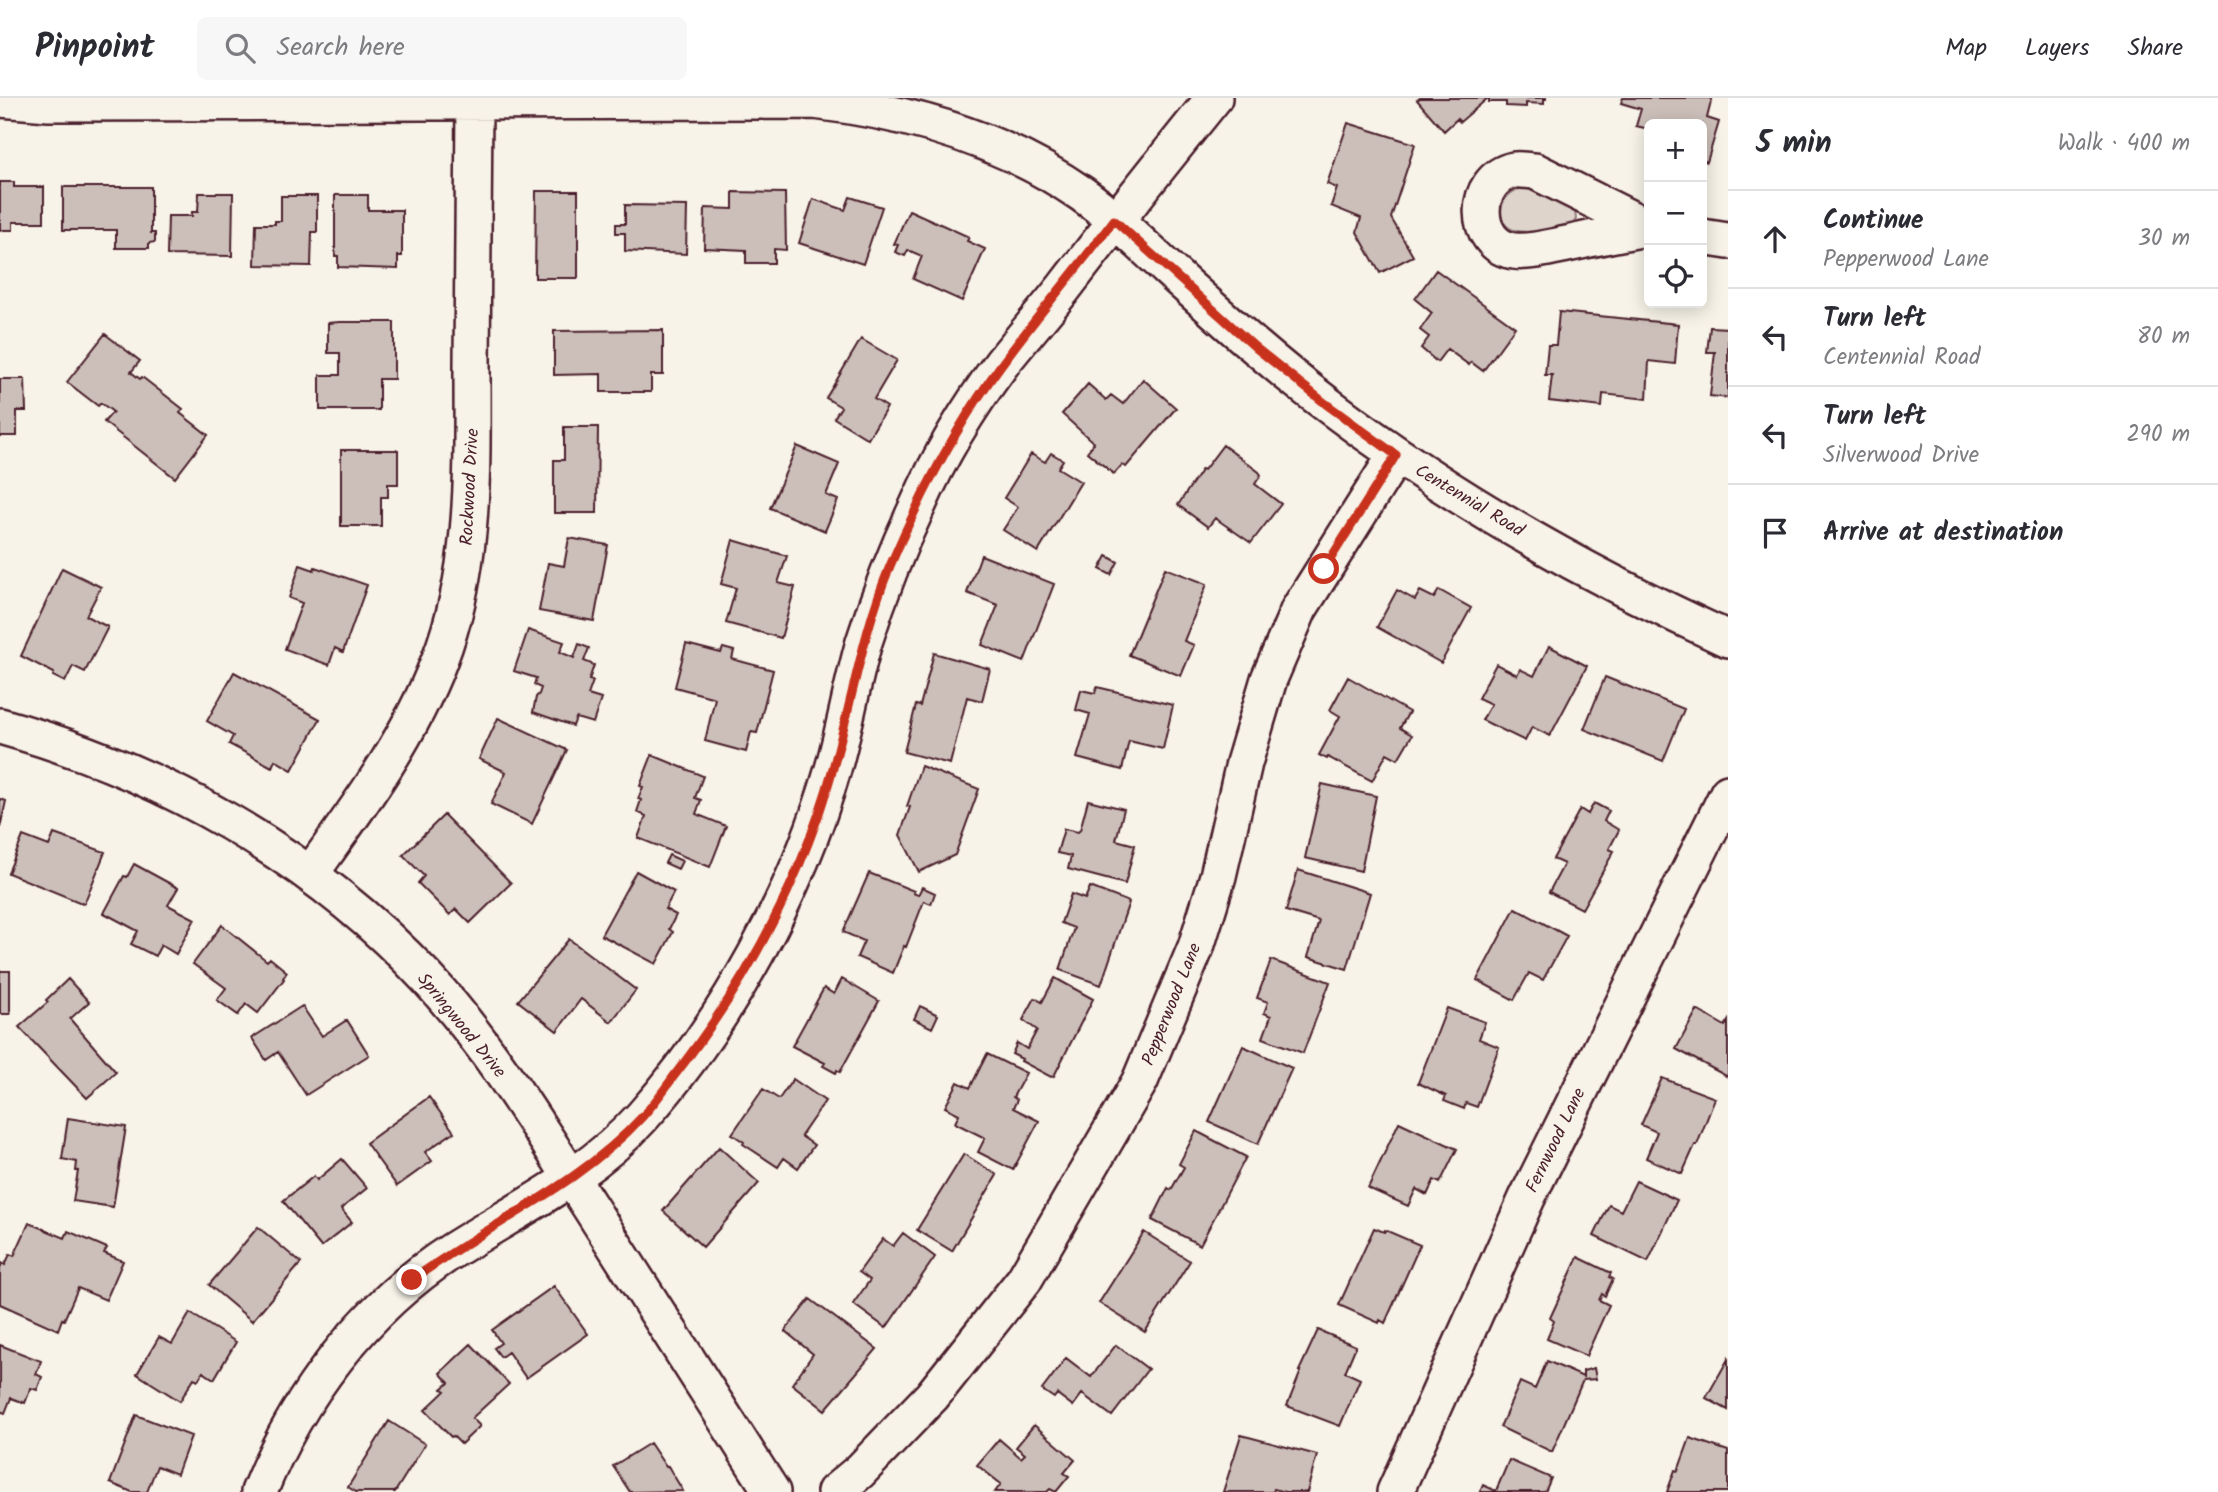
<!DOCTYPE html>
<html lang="en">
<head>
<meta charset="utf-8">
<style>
  :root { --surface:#fff; --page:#f7f7f7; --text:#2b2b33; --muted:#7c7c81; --line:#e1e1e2 }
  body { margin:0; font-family:Kalam,sans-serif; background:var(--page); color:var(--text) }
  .controls { position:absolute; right:21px; top:21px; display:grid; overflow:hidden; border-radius:10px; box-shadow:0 4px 18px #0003 }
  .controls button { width:63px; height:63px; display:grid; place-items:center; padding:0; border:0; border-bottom:2px solid var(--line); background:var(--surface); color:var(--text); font:35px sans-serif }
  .stop { position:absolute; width:21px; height:21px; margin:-16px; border:5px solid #c8321e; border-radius:50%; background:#fff }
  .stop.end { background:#c8321e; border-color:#fff; box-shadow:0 2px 7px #0008 }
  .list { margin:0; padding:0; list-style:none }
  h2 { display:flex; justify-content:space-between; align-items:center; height:91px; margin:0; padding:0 28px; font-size:30px }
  h2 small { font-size:23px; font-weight:400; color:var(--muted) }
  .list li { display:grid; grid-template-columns:46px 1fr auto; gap:21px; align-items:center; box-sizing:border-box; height:98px; padding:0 28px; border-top:2px solid var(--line) }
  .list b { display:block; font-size:26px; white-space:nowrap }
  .list p { margin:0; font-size:23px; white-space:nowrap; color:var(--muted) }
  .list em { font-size:23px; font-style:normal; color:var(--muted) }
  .icon { flex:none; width:38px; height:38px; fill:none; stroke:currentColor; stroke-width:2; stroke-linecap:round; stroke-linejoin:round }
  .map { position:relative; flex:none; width:1728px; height:1394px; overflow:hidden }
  header { display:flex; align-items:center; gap:42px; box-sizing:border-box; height:98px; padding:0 35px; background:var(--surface); border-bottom:2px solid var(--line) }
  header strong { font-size:33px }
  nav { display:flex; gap:38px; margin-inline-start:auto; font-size:24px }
  .search { width:490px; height:63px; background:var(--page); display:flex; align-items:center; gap:18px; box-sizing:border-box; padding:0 24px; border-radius:10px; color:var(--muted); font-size:26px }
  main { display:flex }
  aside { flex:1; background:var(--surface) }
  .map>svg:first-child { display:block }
  .green { fill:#ded4cc; stroke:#947a7c; stroke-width:2 }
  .building { fill:#ccbfb9; stroke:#4a1f2b; stroke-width:2 }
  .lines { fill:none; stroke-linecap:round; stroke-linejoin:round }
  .street-casing { stroke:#4a1f2b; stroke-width:40 }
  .street { stroke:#f7f3e8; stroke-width:35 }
  .route { stroke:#c8321e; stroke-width:9 }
  .labels { text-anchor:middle; stroke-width:7; stroke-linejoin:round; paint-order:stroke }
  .street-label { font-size:18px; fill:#4a1f2b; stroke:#f7f3e8 }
</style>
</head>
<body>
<header>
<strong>Pinpoint</strong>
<div class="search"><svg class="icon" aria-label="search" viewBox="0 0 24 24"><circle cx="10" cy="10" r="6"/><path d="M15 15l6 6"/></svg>Search here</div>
<nav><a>Map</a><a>Layers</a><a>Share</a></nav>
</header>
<main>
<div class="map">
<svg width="1728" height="1394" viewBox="0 0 1728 1394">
  <rect width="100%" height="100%" fill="#f7f3e8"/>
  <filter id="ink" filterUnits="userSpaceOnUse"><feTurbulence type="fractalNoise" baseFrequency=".0143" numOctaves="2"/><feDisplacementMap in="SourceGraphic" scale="14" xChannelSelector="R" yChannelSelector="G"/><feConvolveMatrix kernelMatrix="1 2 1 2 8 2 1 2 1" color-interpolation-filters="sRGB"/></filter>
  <g filter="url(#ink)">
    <path class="green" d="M1527 90 1575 113 1576 121 1573 126C1557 129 1534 136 1517 133 1490 127 1499 90 1527 90Z"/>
    <path class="building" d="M1420 0H1488L1460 24 1457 21 1444 33 1417 2Z
      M1489 0H1546V1H1544V6L1526 5V9L1506 8V4H1489Z
      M1623 0H1712L1707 20 1719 24 1707 64 1702 62V26H1658L1651 24 1649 31 1636 28 1641 11 1621 5Z
      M1348 25 1415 46 1391 120 1413 158 1380 175 1357 134 1361 120 1331 108 1337 90 1327 86Z
      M0 84H14V89H44V124H13V132H0Z
      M63 89H151V135H155V144L149 145V150H116V132H63Z
      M536 93H578V180H535Z
      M733 94 785 95 786 152 774 151V165H746V152L704 150 705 110 733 111Z
      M199 95H233L232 158 167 157 168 118H192V114H198Z
      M335 97H368V112H402V158H398V171L338 169V158H335Z
      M281 98H317V134H312L311 168 255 167 256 126H275V123H281Z
      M850 99 882 109 863 166 799 145 813 101 845 112Z
      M625 107 687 108 686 156 625 153V135H616V126H625Z
      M909 112 969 139 967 143 985 151 962 203 913 181 922 158 908 152 905 158 895 154 898 147 894 146Z
      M1436 172 1515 229 1483 273 1471 264 1469 267 1447 251 1437 264 1421 250 1429 239 1420 232 1432 215 1415 201Z
      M1559 214 1678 226 1675 266 1649 263 1647 301 1603 296 1602 309 1549 303 1552 277H1545L1548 247H1556Z
      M340 224H394V281H379V312H320V277H340V255H328V225Z
      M1710 229 1728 230V300L1710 298 1715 254H1707Z
      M663 232V277H651V294H601V276L554 277V233Z
      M105 236 140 263 131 274 140 281 142 279 183 311 180 315 208 337 175 380 104 324 113 314 101 305 98 308 67 284Z
      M861 241 897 262 874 301 887 309 868 341 834 320 841 309 826 300Z
      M0 281H25L26 313H17V338H0Z
      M1143 281 1176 310 1126 369 1122 367 1114 376 1087 354 1094 345 1062 316 1088 286 1106 302 1111 297 1123 306Z
      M564 329H598L597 415H554V362H564Z
      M1223 347 1259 374 1261 377 1255 386 1281 406 1251 445 1215 420 1208 429 1178 407 1202 371 1204 372Z
      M797 348 839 366 826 397 838 402 825 433 770 410Z
      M341 352H398V386H388V399H381V428H341Z
      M1051 355 1063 362 1058 370 1081 384 1038 454 1003 432 1018 409 1004 400 1031 356 1045 364Z
      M569 440 608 447 594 523 539 513 548 465 564 468Z
      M733 442 787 458 778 485 795 489 781 540 726 525 736 490 721 486Z
      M981 457 1054 486 1024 564 982 547 998 507 967 495Z
      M1107 458 1118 464 1111 477 1100 471Z
      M300 467 314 472 315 469 367 487 343 554 335 550 329 567 285 551 302 505 289 500Z
      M62 470 101 489 86 518 108 529 85 574 73 568 65 584 53 578 54 575 21 558Z
      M1165 470 1207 486 1184 543 1194 547 1181 578 1129 557Z
      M1397 492 1415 502 1420 493 1434 500 1439 492 1471 510 1441 565 1377 529Z
      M528 532 564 544 560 554 574 560 579 546 589 550 584 563 594 567 589 582 593 583 588 597 601 601 593 625 576 620 573 628 533 614 536 599 539 596 541 590 534 587 536 580 514 573Z
      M686 546 721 555 723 550 734 553 732 561 773 572 757 635 751 634 746 654 705 643 715 600 675 589Z
      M1549 548 1587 568 1550 638 1532 629 1525 643 1482 622 1491 606 1478 600 1496 566 1517 577 1520 571 1534 578Z
      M934 555 990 571 982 603 967 599 950 666 904 654 916 607 920 608Z
      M234 574 320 621 292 672 275 662 272 669 229 646 233 638 207 623Z
      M1348 579 1409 614 1400 630 1412 637 1398 661 1387 655 1372 683 1328 659 1327 661 1319 657 1340 618 1330 612Z
      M1605 579 1684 611 1663 663 1584 631Z
      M1097 589 1173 607 1163 651 1129 643 1122 672 1077 660 1090 616 1076 612 1081 592 1095 595Z
      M498 620 567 652 532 726 491 706 506 674 479 661Z
      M652 657 703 678 695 700 701 702 696 716 726 728 710 769 638 740 646 718 637 714 641 702 638 701 643 689 640 688Z
      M921 668 979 691 955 757 919 774 900 737 910 709 907 708Z
      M1322 686 1376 698 1361 773 1305 760Z
      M0 701 6 703 0 730Z
      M1088 702 1124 711 1116 742 1135 747 1125 786 1068 771 1071 758 1057 755 1064 731 1078 734 1080 732Z
      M1594 705 1609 713 1604 723 1619 732 1609 751 1614 753 1582 811 1549 794 1564 766 1553 761 1580 711 1588 716Z
      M444 717 511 785 470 825 456 811 450 817 418 785 424 778 403 757Z
      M54 736 105 754 84 806 8 775 23 738 49 748Z
      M669 757 682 763 678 771 665 765Z
      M134 766 178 790 168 807 195 821 176 856 161 847 155 858 131 846 138 833 104 815 124 778 127 779Z
      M1298 772 1370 795 1347 871 1308 859 1319 823 1286 813Z
      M636 773 674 794 665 811 676 817 669 831 673 834 656 866 601 837Z
      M869 775 914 793 913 795 918 797 922 789 935 795 931 806 924 803 906 849 904 848 893 875 857 859 864 843 843 834Z
      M1090 789 1129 804 1101 887 1060 872 1074 830 1061 825 1071 796 1085 801Z
      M1515 810 1567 838 1543 882 1529 875 1514 902 1477 882Z
      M222 827 267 863 270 860 287 874 283 880 284 881 258 915 246 906 238 917 217 902 226 890 193 866Z
      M569 841 636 892 611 924 581 901 557 933 518 903Z
      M1271 862 1330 884 1303 955 1263 940 1271 918 1264 915 1268 904 1257 900Z
      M0 873H10V916H0Z
      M1055 880 1093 901 1054 978 1051 979 1021 963 1022 961 1012 956 1017 945 1027 951 1037 932 1023 922 1035 900 1042 904Z
      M68 881 89 904 70 921 116 974 87 1000 19 929 48 904 46 902Z
      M842 881 879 903 840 974 837 972 836 975 823 968 825 965 792 948 824 890 834 896Z
      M302 908 322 938 347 922 369 957 306 997 278 954 266 962 252 940Z
      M920 908 938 917 932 930 914 921Z
      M1447 910 1485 924 1479 941 1499 949 1477 1009 1466 1005 1464 1011 1444 1003 1446 998 1418 985Z
      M1697 912 1725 928 1728 923V979L1676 951Z
      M1243 948 1292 970 1258 1046 1209 1024Z
      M987 956 1026 975 1013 999 1017 1002 1013 1010 1039 1023 1013 1072 978 1054 985 1040 955 1025 959 1016 945 1009 958 984 970 990Z
      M1662 980 1715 1000 1697 1047H1695L1682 1076 1646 1060 1657 1034 1641 1027Z
      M793 981 825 1003 801 1038 814 1047 798 1070 784 1060 778 1069 743 1046 744 1044 732 1036 763 991 779 1001Z
      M429 999 454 1034 425 1054 432 1063 397 1088 366 1045Z
      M68 1020 126 1029 113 1109 73 1103 78 1073H76L77 1064 62 1061Z
      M1399 1024 1457 1051 1440 1085 1434 1082 1427 1097 1416 1091 1408 1108 1368 1090Z
      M1196 1033 1246 1059 1200 1147 1152 1122 1168 1090 1171 1092 1184 1069 1179 1066Z
      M719 1049 759 1085 703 1149 663 1113Z
      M964 1056 997 1077 952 1153 917 1132Z
      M342 1061 367 1090 341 1111 352 1124 321 1149 283 1103 314 1078 317 1082Z
      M1636 1083 1677 1102 1648 1164 1594 1138 1609 1107 1621 1113Z
      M29 1125 65 1140 68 1133 107 1150 104 1155 123 1163 106 1202 78 1190 64 1222 62 1221 58 1232 0 1206V1171L2 1165 5 1167 10 1156 14 1158Z
      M258 1129 301 1165 252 1223 209 1187Z
      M1374 1130 1384 1134 1385 1132 1420 1147 1385 1225 1380 1222 1379 1225 1339 1207Z
      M1144 1134 1190 1163 1145 1234 1099 1205Z
      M903 1135 935 1159 886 1230 853 1206 870 1182 859 1174 883 1141 893 1148Z
      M1578 1159 1611 1175 1609 1179 1613 1181 1605 1198 1602 1196 1599 1202 1609 1207 1586 1258 1547 1241 1554 1223 1550 1220Z
      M554 1188 588 1236 526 1280 508 1254 501 1259 494 1250 501 1245 492 1232Z
      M810 1201 877 1251 825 1312 792 1286 813 1256 785 1233Z
      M190 1215 236 1244 214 1281 203 1274 198 1282 194 1280 180 1303 137 1276 159 1239 172 1246Z
      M1318 1232 1356 1248 1345 1274 1360 1281 1340 1328 1287 1308 1301 1273H1299Z
      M471 1246 509 1286 472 1320 480 1328 461 1346 453 1338 451 1339 425 1312 445 1293 442 1291 449 1285 440 1275Z
      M0 1247 41 1263 36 1276 42 1279 37 1292 31 1290 25 1305 11 1300 5 1315 0 1313Z
      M1116 1247 1148 1271 1112 1318 1082 1296 1073 1308 1057 1296 1054 1300 1042 1292 1066 1260 1091 1279Z
      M1728 1261V1312L1706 1300Z
      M1547 1263 1583 1279V1273L1594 1270 1596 1281 1583 1282 1552 1354 1500 1329 1520 1284 1535 1291Z
      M136 1317 191 1338 177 1376 157 1368 147 1394H132L110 1385Z
      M389 1323 425 1346 395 1394H356L348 1389Z
      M1034 1327 1075 1362 1064 1375 1069 1378 1056 1394 1050 1391 1047 1394H995L1001 1386 977 1367 999 1341 1021 1360 1025 1356 1016 1349Z
      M1241 1337 1317 1357 1307 1394H1285L1274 1391 1273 1394H1223Z
      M1690 1340 1728 1353V1394H1667L1675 1372 1678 1373Z
      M650 1345 666 1369 668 1368 683 1393 630 1394 613 1368Z
      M1509 1362 1551 1380 1545 1394H1480L1483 1387 1496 1393Z"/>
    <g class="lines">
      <defs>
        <path id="street" d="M0 1 49 5 814 3C909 14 1003 41 1082 96 1113 118 1140 145 1168 171 1220 218 1272 265 1328 307 1451 400 1587 477 1728 541
          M1646 130C1619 135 1593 140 1567 146 1550 149 1531 155 1514 153 1472 147 1471 81 1514 72 1520 71 1529 73 1535 73L1649 130
          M1702 139 1728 143
          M0 628C161 673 312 757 427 880 490 948 539 1030 590 1109 650 1204 711 1299 772 1394
          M311 775C360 707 409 641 439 563 476 469 472 368 472 269 473 181 473 92 474 4
          M259 1394C297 1299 365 1209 452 1153 518 1111 589 1078 642 1019 727 924 798 793 833 671 845 629 852 586 864 544 879 497 897 451 918 407 940 357 970 308 1002 265 1022 240 1043 216 1063 191 1112 127 1163 63 1214 0
          M835 1394 860 1373 932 1298 1024 1182 1140 983 1196 849 1218 778 1244 665 1269 581 1299 511 1396 357
          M1395 1394 1527 1100 1728 695"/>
      </defs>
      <use href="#street" class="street-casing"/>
      <use href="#street" class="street"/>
    </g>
  </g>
  <g class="lines" filter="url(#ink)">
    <path class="route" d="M412 1182C488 1126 578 1089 642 1019 654 1006 664 992 674 978 745 887 802 782 833 670 852 603 863 533 890 468 920 398 955 329 1001 267 1037 218 1077 171 1114 122L1256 250 1326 306 1396 357 1324 471"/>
  </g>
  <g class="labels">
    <g class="street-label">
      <text transform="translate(469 389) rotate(-87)" y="6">Rockwood Drive</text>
      <text transform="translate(1470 402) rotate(31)" y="6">Centennial Road</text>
      <text transform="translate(1171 906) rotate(-68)" y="6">Pepperwood Lane</text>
      <text transform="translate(462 927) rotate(51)" y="6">Springwood Drive</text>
      <text transform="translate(1555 1042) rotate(-64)" y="6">Fernwood Lane</text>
    </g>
  </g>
</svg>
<div class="controls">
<button>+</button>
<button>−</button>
<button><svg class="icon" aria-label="locate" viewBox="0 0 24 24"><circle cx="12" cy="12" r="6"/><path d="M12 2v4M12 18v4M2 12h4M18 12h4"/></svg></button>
</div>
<div class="stop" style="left:1324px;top:471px"></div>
<div class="stop end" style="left:412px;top:1182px"></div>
</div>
<aside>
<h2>5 min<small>Walk · 400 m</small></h2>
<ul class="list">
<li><svg class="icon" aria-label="ahead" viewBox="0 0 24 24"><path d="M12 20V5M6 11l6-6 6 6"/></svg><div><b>Continue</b><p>Pepperwood Lane</p></div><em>30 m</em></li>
<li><svg class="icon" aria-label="left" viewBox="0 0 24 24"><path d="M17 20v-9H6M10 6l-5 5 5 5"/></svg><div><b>Turn left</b><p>Centennial Road</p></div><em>80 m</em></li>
<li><svg class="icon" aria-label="left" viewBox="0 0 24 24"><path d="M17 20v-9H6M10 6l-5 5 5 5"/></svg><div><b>Turn left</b><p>Silverwood Drive</p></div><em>290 m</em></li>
<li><svg class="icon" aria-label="arrive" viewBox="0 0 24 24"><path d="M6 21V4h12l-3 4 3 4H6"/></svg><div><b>Arrive at destination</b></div></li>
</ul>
</aside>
</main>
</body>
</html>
